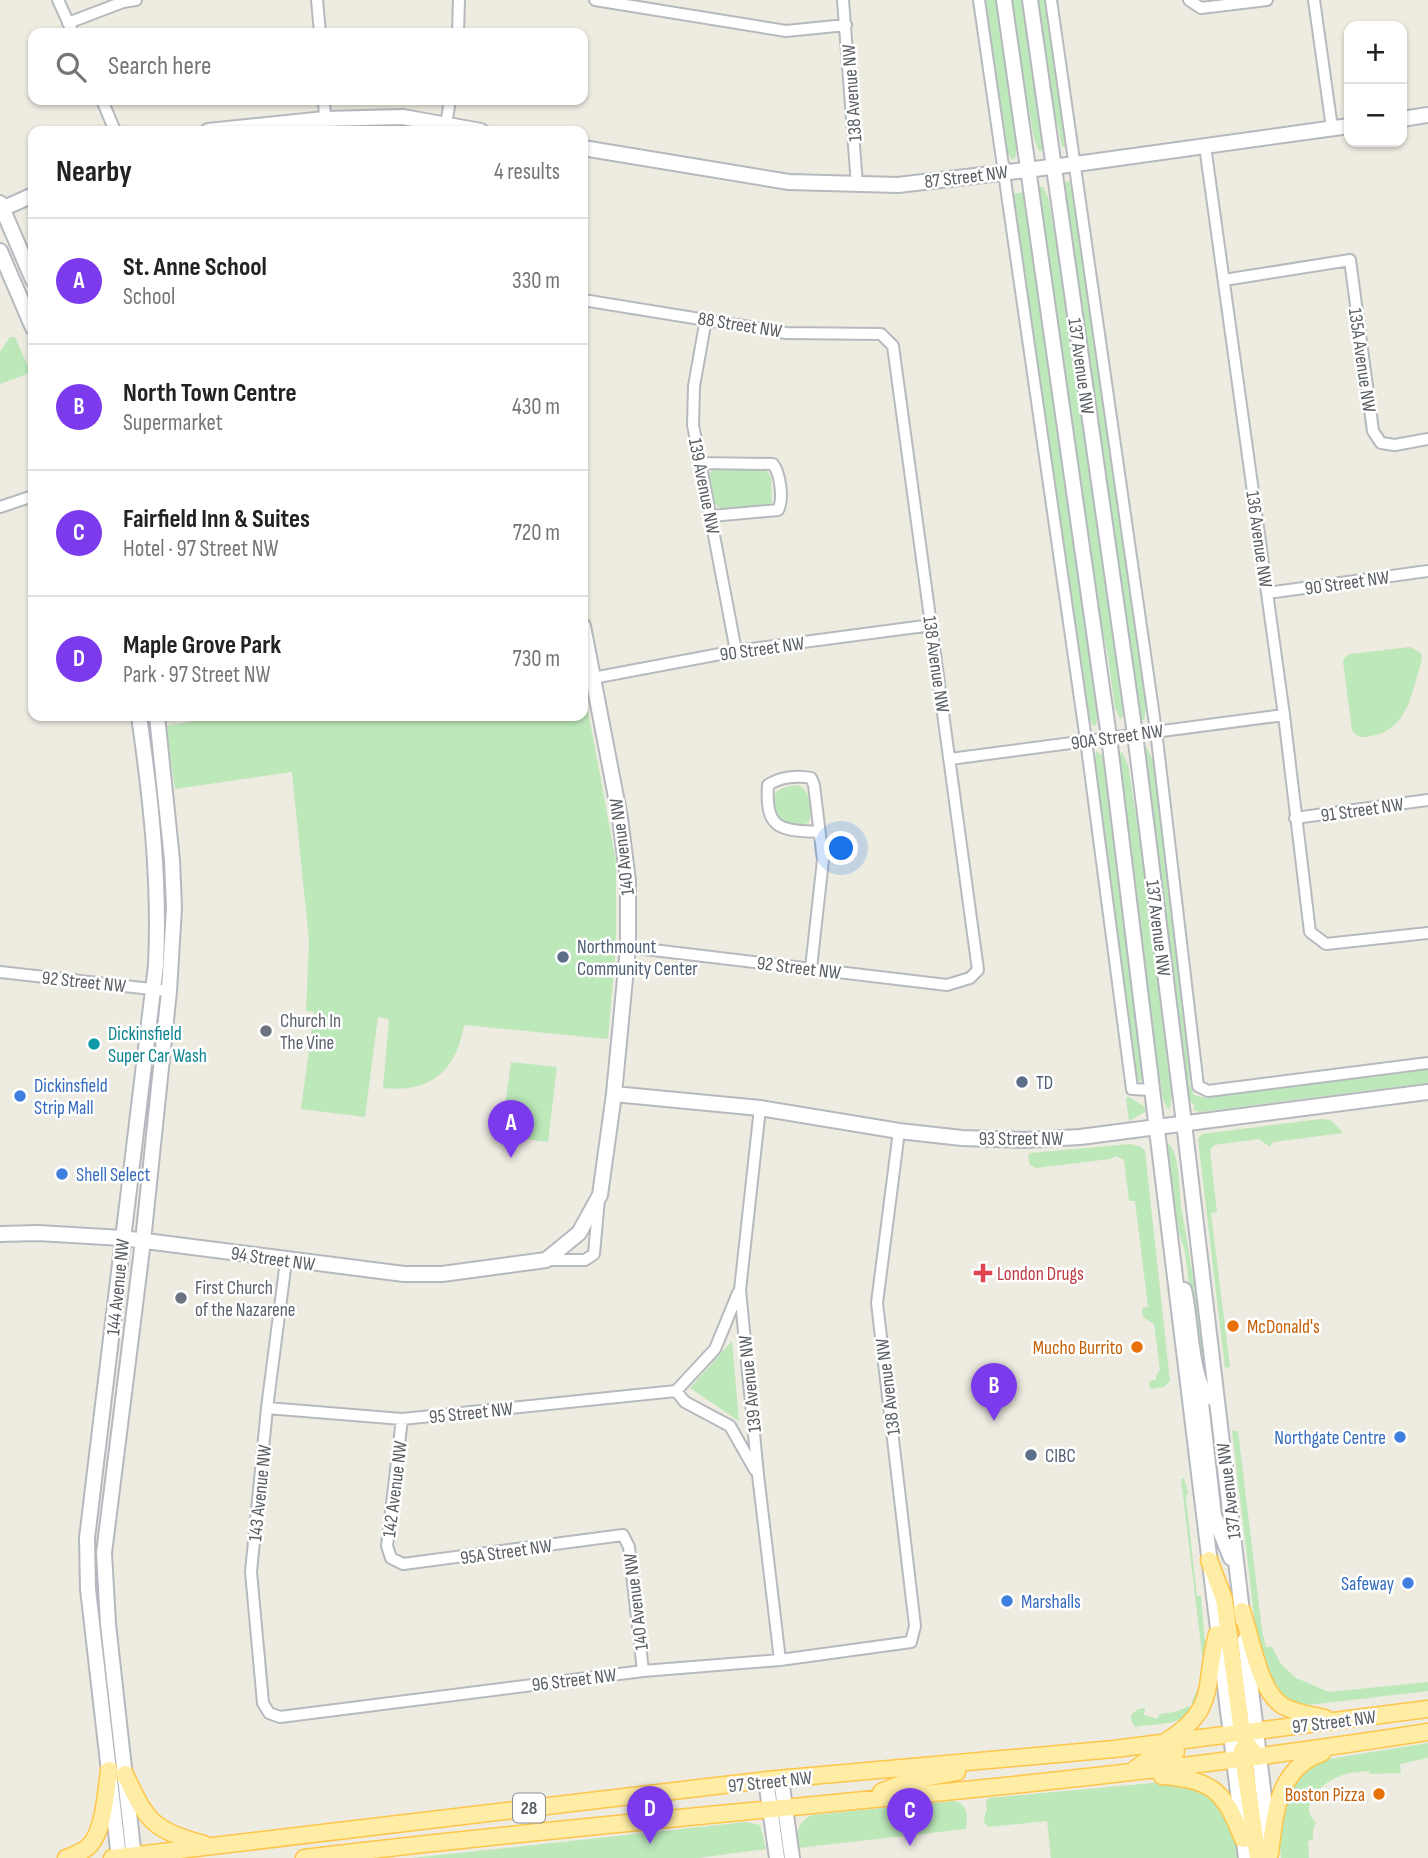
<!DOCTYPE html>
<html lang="en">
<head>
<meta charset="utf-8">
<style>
  :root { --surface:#fff; --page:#f6f6f6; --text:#222; --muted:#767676; --line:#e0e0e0; --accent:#7c3aed }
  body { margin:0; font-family:"Sofia Sans Condensed",sans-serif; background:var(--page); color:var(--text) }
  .controls { position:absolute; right:21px; top:21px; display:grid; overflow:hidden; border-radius:14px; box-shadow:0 2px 5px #0004 }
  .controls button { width:63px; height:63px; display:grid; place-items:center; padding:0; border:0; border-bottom:2px solid var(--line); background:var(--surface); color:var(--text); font:35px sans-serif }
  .you { position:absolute; left:842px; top:849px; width:24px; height:24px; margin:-18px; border:5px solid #fff; border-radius:50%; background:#1a73e8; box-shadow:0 0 0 10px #1a73e833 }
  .badge { display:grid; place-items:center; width:46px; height:46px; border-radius:50%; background:var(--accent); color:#fff; font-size:23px; font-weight:700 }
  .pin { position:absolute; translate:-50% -58px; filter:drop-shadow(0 2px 4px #0008) }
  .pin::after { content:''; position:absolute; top:37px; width:24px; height:21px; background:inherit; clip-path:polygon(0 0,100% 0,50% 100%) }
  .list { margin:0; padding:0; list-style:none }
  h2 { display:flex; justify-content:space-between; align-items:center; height:91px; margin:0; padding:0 28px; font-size:30px }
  h2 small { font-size:23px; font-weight:400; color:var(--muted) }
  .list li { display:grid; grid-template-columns:46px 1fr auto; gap:21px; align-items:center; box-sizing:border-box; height:126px; padding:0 28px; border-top:2px solid var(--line) }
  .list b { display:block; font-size:26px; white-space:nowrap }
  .list p { margin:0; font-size:23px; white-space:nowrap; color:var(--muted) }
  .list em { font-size:23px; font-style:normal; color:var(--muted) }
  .icon { flex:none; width:38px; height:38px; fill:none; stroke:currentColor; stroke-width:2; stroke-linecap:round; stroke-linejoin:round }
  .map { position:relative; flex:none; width:1428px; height:1858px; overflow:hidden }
  .search { position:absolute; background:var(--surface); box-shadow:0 2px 5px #0004; left:28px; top:28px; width:560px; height:77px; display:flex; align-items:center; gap:18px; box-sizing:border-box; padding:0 24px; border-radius:14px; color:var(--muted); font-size:26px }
  .panel { position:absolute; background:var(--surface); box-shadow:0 2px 5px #0004; left:28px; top:126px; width:560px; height:595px; border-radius:14px }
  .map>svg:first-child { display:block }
  .green { fill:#bce8ba }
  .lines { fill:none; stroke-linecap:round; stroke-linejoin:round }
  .street-casing { stroke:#b6babf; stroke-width:14 }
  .secondary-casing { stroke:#b5b9bf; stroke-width:18 }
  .primary-casing { stroke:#fec54a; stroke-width:19 }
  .street { stroke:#fff; stroke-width:10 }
  .secondary { stroke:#fff; stroke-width:14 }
  .primary { stroke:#ffeda5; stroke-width:16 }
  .service-dot { fill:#5c6f8a; stroke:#fff; stroke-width:2.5 }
  .worship-dot { fill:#6b7280; stroke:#fff; stroke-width:2.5 }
  .culture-dot { fill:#0f9aa8; stroke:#fff; stroke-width:2.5 }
  .shop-dot { fill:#3f7fe0; stroke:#fff; stroke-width:2.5 }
  .health-dot { fill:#e0444e; stroke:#fff; stroke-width:2.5 }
  .food-dot { fill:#e8710a; stroke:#fff; stroke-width:2.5 }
  .labels { text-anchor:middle; stroke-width:5; stroke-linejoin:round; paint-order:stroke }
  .shield { fill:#fff; stroke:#8b8e92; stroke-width:2 }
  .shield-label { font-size:18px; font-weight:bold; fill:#595e63 }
  .street-label { font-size:19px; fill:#595e63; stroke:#fff }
  .service-label { font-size:19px; fill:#4e5e75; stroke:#fff; text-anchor:start }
  .worship-label { font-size:19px; fill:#5b616d; stroke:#fff; text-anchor:start }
  .culture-label { font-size:19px; fill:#0d838f; stroke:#fff; text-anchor:start }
  .shop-label { font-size:19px; fill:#366cbe; stroke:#fff; text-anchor:start }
  .health-label { font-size:19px; fill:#be3a42; stroke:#fff; text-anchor:start }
  .food-label { font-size:19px; fill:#c56008; stroke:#fff; text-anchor:end }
</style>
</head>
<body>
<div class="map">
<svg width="1428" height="1858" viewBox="0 0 1428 1858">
  <rect width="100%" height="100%" fill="#eeebe1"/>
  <path class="green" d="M984 0H997L1018 146 1015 158 1012 160 1005 148Z
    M1010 0H1023L1042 131V151H1039L1034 139Z
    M1036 0H1046L1066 139 1065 147H1062L1056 119H1053Z
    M1069 181 1073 191 1147 701 1144 720 1141 719 1138 714 1063 191 1064 183Z
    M1040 187H1043L1048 197 1067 302 1124 704 1125 714 1120 719 1115 708 1108 657 1097 606 1038 199Z
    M1024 192 1099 711 1096 725 1093 726 1087 713 1012 194Z
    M10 337H15L29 369 27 374 0 384V352Z
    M714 469 766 470 771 477 772 502 767 506 722 509C710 505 706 483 710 472Z
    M1410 647 1421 653 1422 659C1412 690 1409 730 1371 736 1362 738 1358 738 1352 730L1343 662 1344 658 1350 654Z
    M583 684 616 861V946L608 1039 464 1025C456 1071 431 1093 383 1088L389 1019 378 1017 365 1117 301 1109 314 1012 306 1011 309 941 292 772 175 789 166 726 212 718V716H583Z
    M1147 747 1154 763 1191 1061 1189 1083 1194 1095 1206 1098 1281 1086 1428 1067V1083L1200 1112 1193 1110 1195 1106 1189 1100 1186 1080 1144 753Z
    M1096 751 1103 756 1106 762 1143 1068V1077L1140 1082 1134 1079 1094 768Z
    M1122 752 1128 765 1145 871 1172 1096 1170 1109 1167 1108 1163 1099 1145 986 1118 765 1119 755Z
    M797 785C811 789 813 810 809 822L801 826 780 821C767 797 772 788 797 785Z
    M511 1062 557 1067 548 1142 501 1136Z
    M1129 1097 1145 1107V1112L1129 1121 1126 1098Z
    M1320 1119 1331 1120 1343 1133 1273 1142 1270 1147 1259 1139 1214 1145 1210 1150 1217 1212 1211 1213 1230 1367 1225 1368 1198 1139 1202 1134Z
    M1168 1143C1180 1153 1179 1190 1181 1206 1190 1256 1198 1306 1204 1357L1203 1374 1200 1373 1185 1252 1174 1217 1165 1154Z
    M1131 1144 1141 1147 1145 1151 1170 1381 1164 1387 1150 1389 1149 1381 1156 1380V1376L1160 1370 1154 1324 1143 1317 1142 1308 1148 1307 1135 1201H1129L1124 1160 1116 1156 1110 1159 1036 1168 1030 1165 1028 1156 1030 1153Z
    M732 1341 739 1421 690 1388Z
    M1232 1431H1238L1262 1630 1266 1647H1272L1281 1664 1296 1678 1329 1692 1428 1682V1691L1308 1705 1295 1703 1285 1697 1272 1679 1265 1665 1256 1632Z
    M1184 1478 1188 1494 1186 1495V1499L1197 1596H1201L1206 1654 1199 1705H1192V1701L1201 1682 1203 1662 1181 1479Z
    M1189 1706 1194 1710C1181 1725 1154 1724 1135 1727L1131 1720V1715L1138 1709 1145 1708 1144 1715 1157 1719 1160 1714 1175 1712Z
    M1428 1743V1758L1400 1764 1401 1773 1370 1774 1369 1771C1362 1772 1353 1772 1346 1774 1326 1779 1295 1803 1316 1823L1313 1828V1840L1308 1841 1309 1858H1281C1276 1813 1282 1776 1329 1759Z
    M1174 1781C1222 1790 1232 1812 1239 1858H1051L1047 1821 989 1827 984 1823 985 1813 987 1811 986 1800 989 1798Z
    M954 1801C968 1804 968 1817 966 1829L798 1848C796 1833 797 1822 812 1815Z
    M746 1822 760 1825 766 1849 698 1858H412Z"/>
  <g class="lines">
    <defs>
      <path id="street" d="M58 0 73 33
        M317 0 320 33
        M595 0 786 31 846 25
        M843 0 857 185
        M979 0 1086 740 1132 1089 1152 1090
        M1051 0 1156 731 1198 1086 1208 1091 1428 1063
        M1189 0 1201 8 1267 0
        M1314 0 1332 128
        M68 23 123 2 136 0
        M458 33 459 0
        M102 100 115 131
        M324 100 325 119
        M446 125 450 100
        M1205 146 1284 715 1310 932 1326 944 1428 933
        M1224 280 1350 260 1373 431 1381 443 1395 445 1428 439
        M583 300 786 333 881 334 893 346 978 970 970 978 947 985 628 947
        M706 319 694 386 693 425 736 651
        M700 463 773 464C780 473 784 499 778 510L711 516
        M0 507 33 496
        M1267 593 1428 571
        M593 678 736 651 932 625
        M950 759 1284 715
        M1295 818 1428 800
        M811 968 823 860 814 785 811 778C797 775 780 777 768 785 765 831 781 830 819 832
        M0 972 169 991
        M760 1108 740 1290 758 1475 780 1660
        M546 1260H585L594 1254 599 1198
        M286 1261 267 1408 251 1572 263 1703 269 1713 280 1717 643 1671 780 1660 911 1642 915 1626 877 1303 899 1131
        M676 1391 685 1402 730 1426 755 1470
        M267 1408 402 1419 676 1391 715 1349 738 1293
        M402 1419 387 1546 391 1558 403 1564 623 1535 629 1547 643 1671"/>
      <path id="secondary" d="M1004 0 1109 737 1246 1858
        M1030 0 1135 734 1184 1123 1243 1620
        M1402 119 1428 115
        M208 131 325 119 403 117 481 131
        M583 148 789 182 898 185 1076 164 1349 126
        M0 203 33 280
        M0 210 33 195
        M0 251 33 328
        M614 1094 760 1108 899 1131 962 1138 1024 1140 1080 1137 1428 1092
        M0 1234 38 1233 122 1238 404 1274H442L546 1260 579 1233 600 1195 614 1094 628 947V881L620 818 583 626
        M1184 1290C1191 1318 1190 1375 1207 1396L1213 1398
        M1189 1390 1197 1395 1201 1403 1214 1516 1231 1558
        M1245 1640 1269 1839
        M781 1779 792 1858
        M766 1780 777 1858
        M119 1858 88 1589 87 1538 156 965C160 881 151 799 139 716
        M134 1858 108 1624 104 1553 143 1241 169 991 174 908 172 860 157 716"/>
      <path id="primary" d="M1209 1560 1224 1599 1242 1732 1248 1746 1258 1757
        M1242 1611C1251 1636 1259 1692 1283 1706 1296 1713 1311 1715 1325 1718
        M1168 1740C1219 1708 1203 1683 1217 1634
        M1242 1750 1258 1858
        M1131 1772 1155 1754 1176 1752
        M125 1774C147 1822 153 1830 204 1844
        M1162 1776C1215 1780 1224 1792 1243 1839
        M881 1792 908 1781 957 1772
        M1270 1854C1275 1814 1277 1768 1322 1753
        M66 1858C74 1855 84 1852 90 1845 104 1830 106 1791 109 1770
        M112 1858 766 1780 1114 1749 1428 1709
        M304 1858C678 1812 1055 1791 1428 1732"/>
    </defs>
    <use href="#street" class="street-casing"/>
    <use href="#secondary" class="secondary-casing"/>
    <use href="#primary" class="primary-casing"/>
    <use href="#street" class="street"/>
    <use href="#secondary" class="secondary"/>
    <use href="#primary" class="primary"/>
  </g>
  <g class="service-dot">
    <circle cx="563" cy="957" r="7"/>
    <circle cx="1022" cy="1082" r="7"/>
    <circle cx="1031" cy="1455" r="7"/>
  </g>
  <g class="worship-dot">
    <circle cx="266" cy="1031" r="7"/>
    <circle cx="181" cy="1298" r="7"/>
  </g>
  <circle class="culture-dot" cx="94" cy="1044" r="7"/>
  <g class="shop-dot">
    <circle cx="20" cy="1096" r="7"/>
    <circle cx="62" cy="1174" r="7"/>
    <circle cx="1400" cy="1437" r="7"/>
    <circle cx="1408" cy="1583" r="7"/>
    <circle cx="1007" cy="1601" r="7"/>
  </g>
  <path class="health-dot" d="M979.5 1262.5h7v7h7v7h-7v7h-7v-7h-7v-7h7z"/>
  <g class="food-dot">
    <circle cx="1233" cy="1326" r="7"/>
    <circle cx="1137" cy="1347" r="7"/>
    <circle cx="1379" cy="1794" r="7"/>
  </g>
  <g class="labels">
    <rect class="shield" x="513" y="1793.5" width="32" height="29" rx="5"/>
    <g class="shield-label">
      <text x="529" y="1814">28</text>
    </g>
    <g class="street-label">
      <text transform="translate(851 93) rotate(-94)" y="7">138 Avenue NW</text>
      <text transform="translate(966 176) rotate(-7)" y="7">87 Street NW</text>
      <text transform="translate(740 324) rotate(9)" y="7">88 Street NW</text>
      <text transform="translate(1363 360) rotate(82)" y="7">135A Avenue NW</text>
      <text transform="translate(1082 366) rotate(82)" y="7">137 Avenue NW</text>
      <text transform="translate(705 486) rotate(79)" y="7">139 Avenue NW</text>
      <text transform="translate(1260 539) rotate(82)" y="7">136 Avenue NW</text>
      <text transform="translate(1347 582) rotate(-8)" y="7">90 Street NW</text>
      <text transform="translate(762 648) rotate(-8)" y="7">90 Street NW</text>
      <text transform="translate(937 664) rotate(82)" y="7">138 Avenue NW</text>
      <text transform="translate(1117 736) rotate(-8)" y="7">90A Street NW</text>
      <text transform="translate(1362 809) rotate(-8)" y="7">91 Street NW</text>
      <text transform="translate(621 847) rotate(-97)" y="7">140 Avenue NW</text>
      <text transform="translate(1159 928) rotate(83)" y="7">137 Avenue NW</text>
      <text transform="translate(799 967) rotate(7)" y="7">92 Street NW</text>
      <text transform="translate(84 981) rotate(6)" y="7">92 Street NW</text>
      <text x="1021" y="1145">93 Street NW</text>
      <text transform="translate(273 1258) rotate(8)" y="7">94 Street NW</text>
      <text transform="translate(117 1287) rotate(-84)" y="7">144 Avenue NW</text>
      <text transform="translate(749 1384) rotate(-96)" y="7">139 Avenue NW</text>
      <text transform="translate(887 1387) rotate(-97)" y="7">138 Avenue NW</text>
      <text transform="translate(471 1412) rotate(-6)" y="7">95 Street NW</text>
      <text transform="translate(394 1489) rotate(-83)" y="7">142 Avenue NW</text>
      <text transform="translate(1228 1491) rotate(-97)" y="7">137 Avenue NW</text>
      <text transform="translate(259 1493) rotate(-84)" y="7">143 Avenue NW</text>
      <text transform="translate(506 1551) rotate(-8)" y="7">95A Street NW</text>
      <text transform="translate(635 1602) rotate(-97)" y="7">140 Avenue NW</text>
      <text transform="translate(574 1679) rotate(-7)" y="7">96 Street NW</text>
      <text transform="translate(1334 1721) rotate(-7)" y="7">97 Street NW</text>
      <text transform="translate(770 1781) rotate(-6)" y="7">97 Street NW</text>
    </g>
    <g class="service-label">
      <text x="577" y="953">Northmount<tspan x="577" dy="22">Community Center</tspan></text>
      <text x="1036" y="1089">TD</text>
      <text x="1045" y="1462">CIBC</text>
    </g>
    <g class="worship-label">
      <text x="280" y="1027">Church In<tspan x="280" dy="22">The Vine</tspan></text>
      <text x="195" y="1294">First Church<tspan x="195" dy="22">of the Nazarene</tspan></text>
    </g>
    <g class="culture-label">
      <text x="108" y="1040">Dickinsfield<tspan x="108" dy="22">Super Car Wash</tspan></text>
    </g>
    <g class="shop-label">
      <text x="34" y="1092">Dickinsfield<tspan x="34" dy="22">Strip Mall</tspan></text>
      <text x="76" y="1181">Shell Select</text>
      <text x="1386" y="1444" text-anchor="end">Northgate Centre</text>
      <text x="1394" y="1590" text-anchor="end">Safeway</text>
      <text x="1021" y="1608">Marshalls</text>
    </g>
    <g class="health-label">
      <text x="997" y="1280">London Drugs</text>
    </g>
    <g class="food-label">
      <text x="1247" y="1333" text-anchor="start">McDonald's</text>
      <text x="1123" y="1354">Mucho Burrito</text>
      <text x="1365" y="1801">Boston Pizza</text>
    </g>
  </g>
</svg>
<div class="controls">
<button>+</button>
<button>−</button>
</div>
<div class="you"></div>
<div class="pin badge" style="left:511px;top:1158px">A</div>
<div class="pin badge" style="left:994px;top:1421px">B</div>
<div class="pin badge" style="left:910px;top:1846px">C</div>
<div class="pin badge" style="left:650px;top:1844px">D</div>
<div class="search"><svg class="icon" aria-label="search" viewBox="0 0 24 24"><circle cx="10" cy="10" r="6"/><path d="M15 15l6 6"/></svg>Search here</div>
<section class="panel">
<h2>Nearby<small>4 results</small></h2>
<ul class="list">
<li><span class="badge">A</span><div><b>St. Anne School</b><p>School</p></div><em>330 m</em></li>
<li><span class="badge">B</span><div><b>North Town Centre</b><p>Supermarket</p></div><em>430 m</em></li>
<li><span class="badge">C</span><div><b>Fairfield Inn &amp; Suites</b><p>Hotel · 97 Street NW</p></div><em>720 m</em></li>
<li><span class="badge">D</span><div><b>Maple Grove Park</b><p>Park · 97 Street NW</p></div><em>730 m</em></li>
</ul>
</section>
</div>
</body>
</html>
